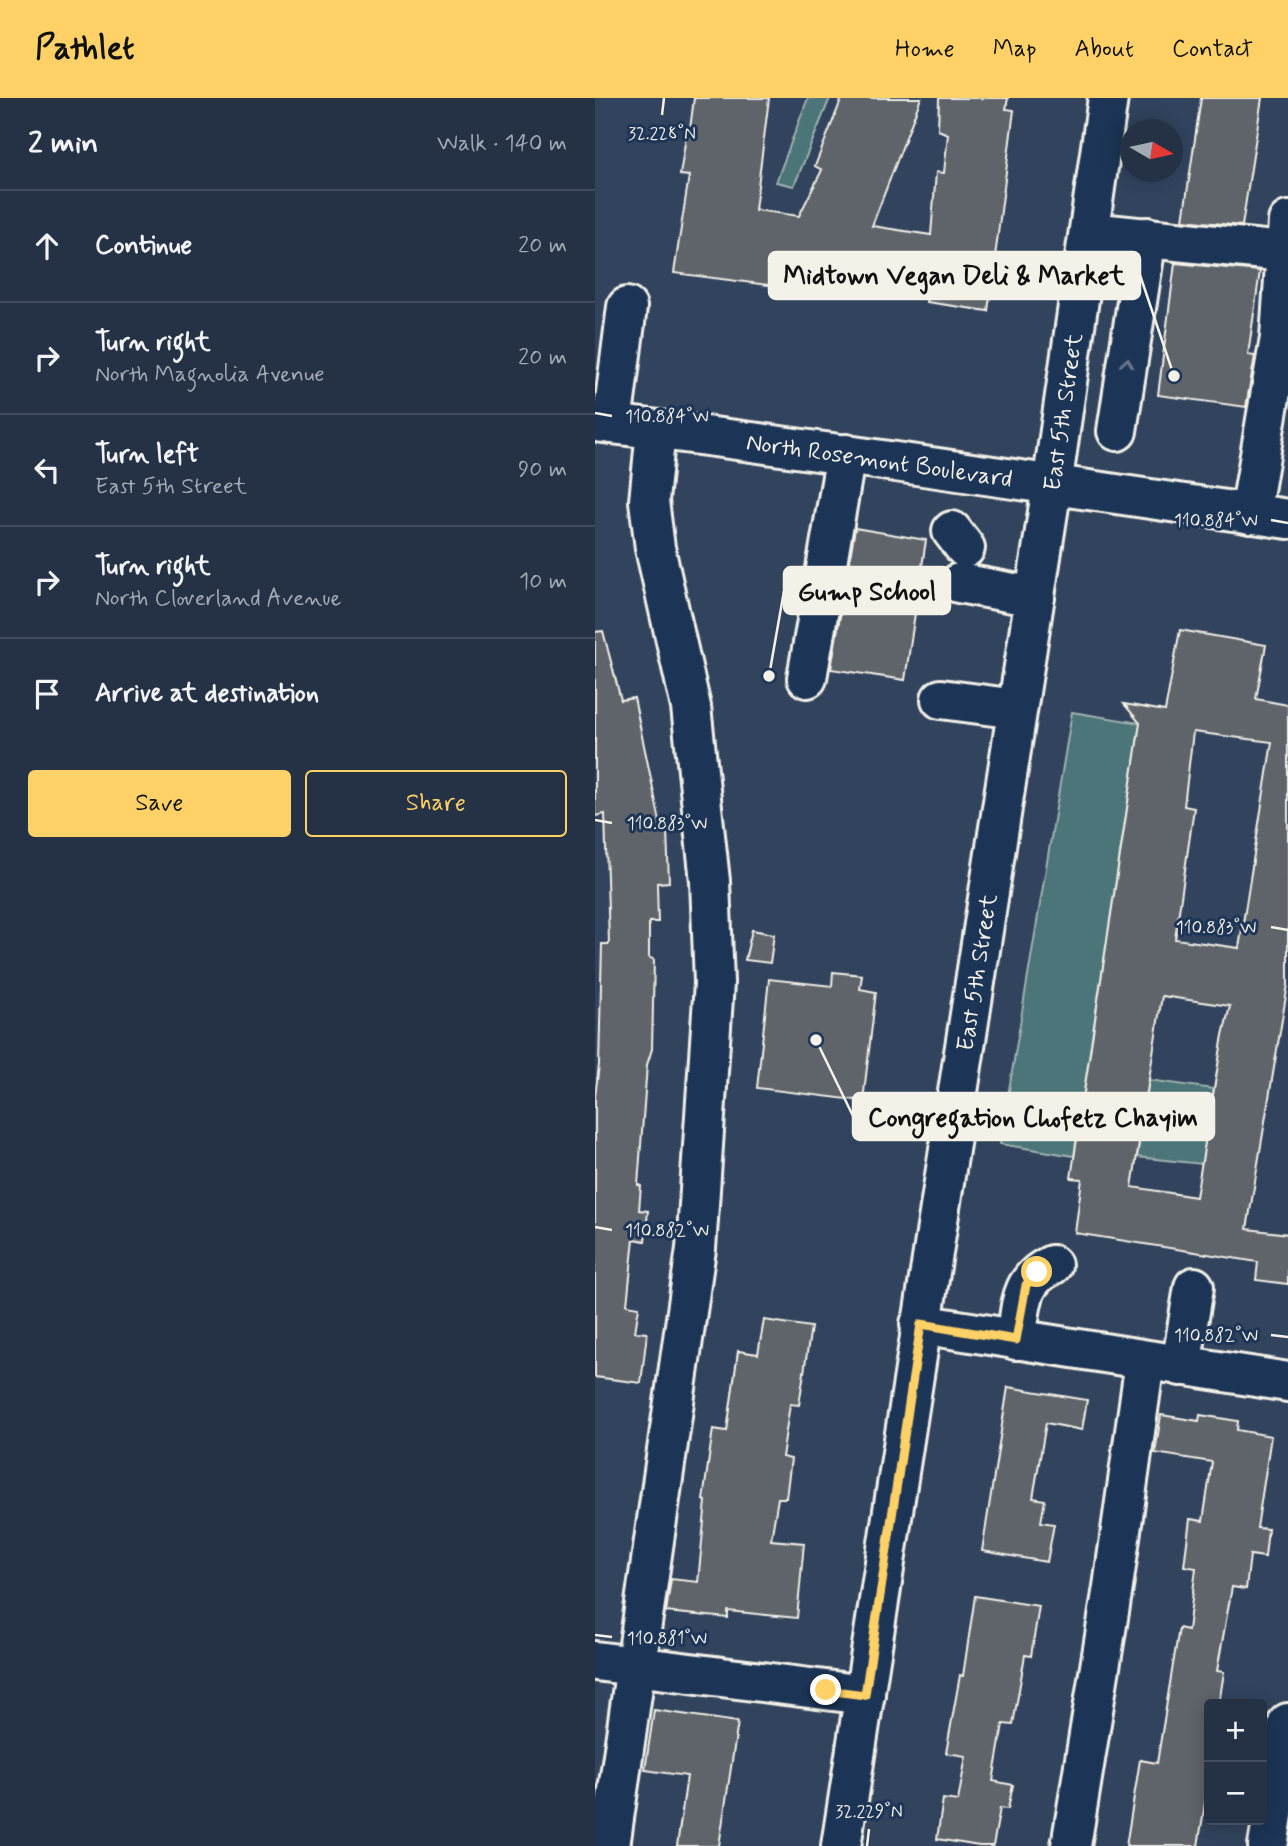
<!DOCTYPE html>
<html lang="en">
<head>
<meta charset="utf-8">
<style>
  :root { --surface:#253246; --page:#2d3a4d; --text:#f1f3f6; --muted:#a3aab3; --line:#424d5f; --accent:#ffd166 }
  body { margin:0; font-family:Mynerve,sans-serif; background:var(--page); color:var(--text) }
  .controls { position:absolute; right:21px; bottom:21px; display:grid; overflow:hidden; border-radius:7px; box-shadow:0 4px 18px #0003 }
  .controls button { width:63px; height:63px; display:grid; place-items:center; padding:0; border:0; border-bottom:2px solid var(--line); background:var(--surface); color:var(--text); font:35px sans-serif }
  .compass { position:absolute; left:525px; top:21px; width:63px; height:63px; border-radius:50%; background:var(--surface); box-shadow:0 4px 18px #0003; rotate:99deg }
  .stop { position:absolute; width:21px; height:21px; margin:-16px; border:5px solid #ffd166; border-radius:50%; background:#fff }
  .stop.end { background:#ffd166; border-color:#fff; box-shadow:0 2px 7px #0008 }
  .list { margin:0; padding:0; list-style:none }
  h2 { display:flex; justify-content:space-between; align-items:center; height:91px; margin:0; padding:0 28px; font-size:30px }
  h2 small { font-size:23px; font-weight:400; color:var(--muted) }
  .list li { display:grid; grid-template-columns:46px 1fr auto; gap:21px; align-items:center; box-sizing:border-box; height:112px; padding:0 28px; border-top:2px solid var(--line) }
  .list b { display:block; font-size:26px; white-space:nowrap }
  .list p { margin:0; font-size:23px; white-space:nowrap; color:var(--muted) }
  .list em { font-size:23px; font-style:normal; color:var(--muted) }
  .actions { display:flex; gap:14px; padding:21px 28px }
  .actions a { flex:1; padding:16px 0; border:2px solid var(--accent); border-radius:7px; text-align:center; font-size:24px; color:var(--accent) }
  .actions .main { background:var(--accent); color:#111 }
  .icon { flex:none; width:38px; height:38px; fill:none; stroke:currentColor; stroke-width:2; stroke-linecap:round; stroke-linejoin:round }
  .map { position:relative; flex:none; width:693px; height:1748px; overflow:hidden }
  header { display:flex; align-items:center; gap:42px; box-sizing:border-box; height:98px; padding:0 35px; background:var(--accent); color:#111 }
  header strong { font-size:33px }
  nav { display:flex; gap:38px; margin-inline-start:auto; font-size:24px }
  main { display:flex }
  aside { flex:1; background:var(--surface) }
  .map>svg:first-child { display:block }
  .green { fill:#4c7478; stroke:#a0b2b0; stroke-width:2 }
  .building { fill:#5f646a; stroke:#f4f1e8; stroke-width:2; fill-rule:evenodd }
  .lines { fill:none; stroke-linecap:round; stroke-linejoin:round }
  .minor-casing { stroke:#f4f1e8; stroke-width:44 }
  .minor { stroke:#1d3557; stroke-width:38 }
  .oneway { stroke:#68778a }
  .route { stroke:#ffd166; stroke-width:9 }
  .ticks { fill:none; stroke:#f4f1e8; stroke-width:2.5 }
  .labels { text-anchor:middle; stroke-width:6; stroke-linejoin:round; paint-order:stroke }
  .street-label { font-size:24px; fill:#f4f1e8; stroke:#1d3557 }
  .ticks-label { font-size:18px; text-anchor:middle; fill:#f4f1e8; stroke:#1d3557; stroke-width:6; stroke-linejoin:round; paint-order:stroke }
  .leader { fill:none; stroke:#f4f1e8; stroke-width:2.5 }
  .callout-dot { fill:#f4f1e8; stroke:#1d3557; stroke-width:2.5 }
  .callout { fill:#f4f1e8; stroke:#f4f1e8; stroke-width:2.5 }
  .callout-label { font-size:26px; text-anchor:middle; font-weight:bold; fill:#111 }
</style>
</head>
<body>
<header>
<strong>Pathlet</strong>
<nav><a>Home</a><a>Map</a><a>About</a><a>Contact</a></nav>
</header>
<main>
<aside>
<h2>2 min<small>Walk · 140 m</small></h2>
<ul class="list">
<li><svg class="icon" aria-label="ahead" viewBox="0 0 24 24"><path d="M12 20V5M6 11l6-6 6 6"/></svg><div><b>Continue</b></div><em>20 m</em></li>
<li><svg class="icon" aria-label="right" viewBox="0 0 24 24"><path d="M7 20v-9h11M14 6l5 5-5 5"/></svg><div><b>Turn right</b><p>North Magnolia Avenue</p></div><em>20 m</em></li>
<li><svg class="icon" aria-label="left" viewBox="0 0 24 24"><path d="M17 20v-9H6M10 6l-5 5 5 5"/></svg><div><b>Turn left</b><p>East 5th Street</p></div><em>90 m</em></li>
<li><svg class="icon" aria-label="right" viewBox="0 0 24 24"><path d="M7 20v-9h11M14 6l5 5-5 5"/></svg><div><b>Turn right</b><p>North Cloverland Avenue</p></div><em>10 m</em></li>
<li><svg class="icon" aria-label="arrive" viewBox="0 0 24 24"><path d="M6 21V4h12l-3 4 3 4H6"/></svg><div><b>Arrive at destination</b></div></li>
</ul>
<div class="actions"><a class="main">Save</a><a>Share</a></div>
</aside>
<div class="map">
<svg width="693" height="1748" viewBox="0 0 693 1748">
  <rect width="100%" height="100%" fill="#31435d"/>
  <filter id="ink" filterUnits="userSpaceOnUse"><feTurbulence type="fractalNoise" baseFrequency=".0143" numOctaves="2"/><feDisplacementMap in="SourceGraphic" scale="14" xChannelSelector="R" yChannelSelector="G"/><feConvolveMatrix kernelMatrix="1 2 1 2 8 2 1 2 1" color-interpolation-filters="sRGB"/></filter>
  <g filter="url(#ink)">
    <path class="green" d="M213 0H235L199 88 181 84Z
      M477 614 545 625 479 1058 405 1046Z
      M554 982 619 991 607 1066 542 1059Z"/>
    <path class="building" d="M99 0H174L160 112 204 118 227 72 220 68 247 0H326L277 128 336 137 341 74 349 75 353 36 343 32 344 0H413L411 11 419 12 393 213 331 204 332 199 256 187 255 191 190 181 189 189 79 175 94 78 85 77 91 38 94 39Z
      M606 0H667L647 128 588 122Z
      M580 165 665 173 653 257 660 258 651 309 563 297Z
      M260 430 331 442 310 582 236 571Z
      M585 532 671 547 661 601 693 607V886L652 1131 693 1136V1186L661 1182 663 1164 480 1135 487 1081 476 1080 545 625 529 606 570 613ZM598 634 677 644 644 850 580 841 599 710 589 708ZM567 898 635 908 628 937 601 1099 537 1089Z
      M8 533 26 602 39 600 67 733H72L74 784 62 785 63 824H54V859L59 862 57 951 52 967 43 1087 46 1088 44 1112 53 1113 50 1143 39 1141 32 1207 44 1209 40 1234 52 1235 46 1285 0 1279V999L4 967 7 846H14L10 716 0 718V534Z
      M157 832 179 836 175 865 150 862Z
      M238 874 267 877 265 891 281 894 268 1003 162 990 174 881 237 888Z
      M169 1222 216 1229 204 1307 195 1306 187 1359 196 1361 191 1400H183L176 1442 209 1445 202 1520 133 1513V1520L71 1514 76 1481 103 1484 111 1403 108 1402 118 1331 132 1333 143 1253 163 1256Z
      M413 1289 492 1302 487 1332 451 1325 438 1400 450 1402 446 1424 459 1426 452 1464 387 1453Z
      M566 1317 604 1323 605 1317 643 1323 642 1332 676 1338 662 1430 673 1431 670 1459 655 1457 651 1491 637 1489 622 1573 629 1574 624 1606H614V1682L603 1748H531L545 1662 562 1665 584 1530 593 1532 601 1470 589 1468 595 1421 608 1423 617 1364 560 1355Z
      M380 1498 444 1508 436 1558 430 1557 418 1627 408 1626 398 1683 418 1687 413 1711 405 1710 398 1748H384L342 1741 348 1701 363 1703 371 1658 351 1655 365 1577 368 1578Z
      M59 1612 143 1624 124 1748H82L92 1678 50 1672Z"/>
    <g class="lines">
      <defs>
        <g id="minor">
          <path d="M494 134 689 154"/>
          <path id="s1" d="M0 324C232 352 462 388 693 421"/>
          <path d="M17 326 32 209"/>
          <path d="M522 333 552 139"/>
          <path d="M655 416 685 240 693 123"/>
          <path d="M357 433 370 450"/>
          <path d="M364 485 440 499"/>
          <path d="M212 580 251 356"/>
          <path d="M346 601 422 611"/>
          <path d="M325 1226 693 1284"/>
          <path d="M421 1242C427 1208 423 1183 457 1167"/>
          <path d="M586 1268 599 1189"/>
          <path d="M0 1563 270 1597"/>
          <path d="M15 1748 101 1151 119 885 115 783 96 609 60 450 54 403 61 332"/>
          <path id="s2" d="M246 1748 457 388 513 0"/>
          <path d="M476 1748 518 1489 550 1263"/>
          <path d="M673 1748 693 1625"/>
        </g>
      </defs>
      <use href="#minor" class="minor-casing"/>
      <use href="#minor" class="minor"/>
    </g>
    <defs><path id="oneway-chevron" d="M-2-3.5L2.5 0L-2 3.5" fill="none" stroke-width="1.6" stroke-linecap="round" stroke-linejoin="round" transform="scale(1.75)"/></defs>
    <use class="oneway" href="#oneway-chevron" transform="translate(532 265) rotate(-82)"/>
  </g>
  <g class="lines" filter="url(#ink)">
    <path class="route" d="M231 1592 270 1597 326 1226 421 1242 431 1187 442 1174"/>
  </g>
  <path class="ticks" d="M67 17 69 0M0 315 17 318M676 422 693 425M0 722 17 725M676 829 693 832M0 1129 17 1132M676 1237 693 1239M0 1537 17 1539M272 1748 274 1731"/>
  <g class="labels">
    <g class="street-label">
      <text dy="8" stroke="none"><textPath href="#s2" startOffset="1451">East 5th Street</textPath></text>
      <text dy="8" stroke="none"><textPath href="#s1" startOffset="287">North Rosemont Boulevard</textPath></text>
      <text dy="8" stroke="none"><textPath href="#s2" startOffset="884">East 5th Street</textPath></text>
    </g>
  </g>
  <g class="ticks-label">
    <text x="67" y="41">32.228°N</text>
    <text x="72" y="324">110.884°W</text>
    <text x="621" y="428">110.884°W</text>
    <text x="72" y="731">110.883°W</text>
    <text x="621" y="835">110.883°W</text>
    <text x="72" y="1138">110.882°W</text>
    <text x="621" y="1243">110.882°W</text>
    <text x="72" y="1546">110.881°W</text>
    <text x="274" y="1719">32.229°N</text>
  </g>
  <path class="leader" d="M579 278L545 177M174 578L189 493M221 942L258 1018"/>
  <g class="callout-dot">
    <circle cx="579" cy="278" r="7"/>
    <circle cx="174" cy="578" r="7"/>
    <circle cx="221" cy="942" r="7"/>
  </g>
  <g class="callout">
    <rect x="174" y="154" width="371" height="47" rx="7"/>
    <rect x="189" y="469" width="166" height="47" rx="7"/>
    <rect x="258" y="995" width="361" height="47" rx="7"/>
  </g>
  <g class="callout-label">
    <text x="359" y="186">Midtown Vegan Deli &amp; Market</text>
    <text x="272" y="502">Gump School</text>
    <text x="438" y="1028">Congregation Chofetz Chayim</text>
  </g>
</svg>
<div class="controls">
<button>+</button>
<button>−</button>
</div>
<svg class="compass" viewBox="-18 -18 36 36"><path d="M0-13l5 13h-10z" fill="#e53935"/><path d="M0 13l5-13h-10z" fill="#a3aab3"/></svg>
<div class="stop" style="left:442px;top:1174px"></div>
<div class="stop end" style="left:231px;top:1592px"></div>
</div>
</main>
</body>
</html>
